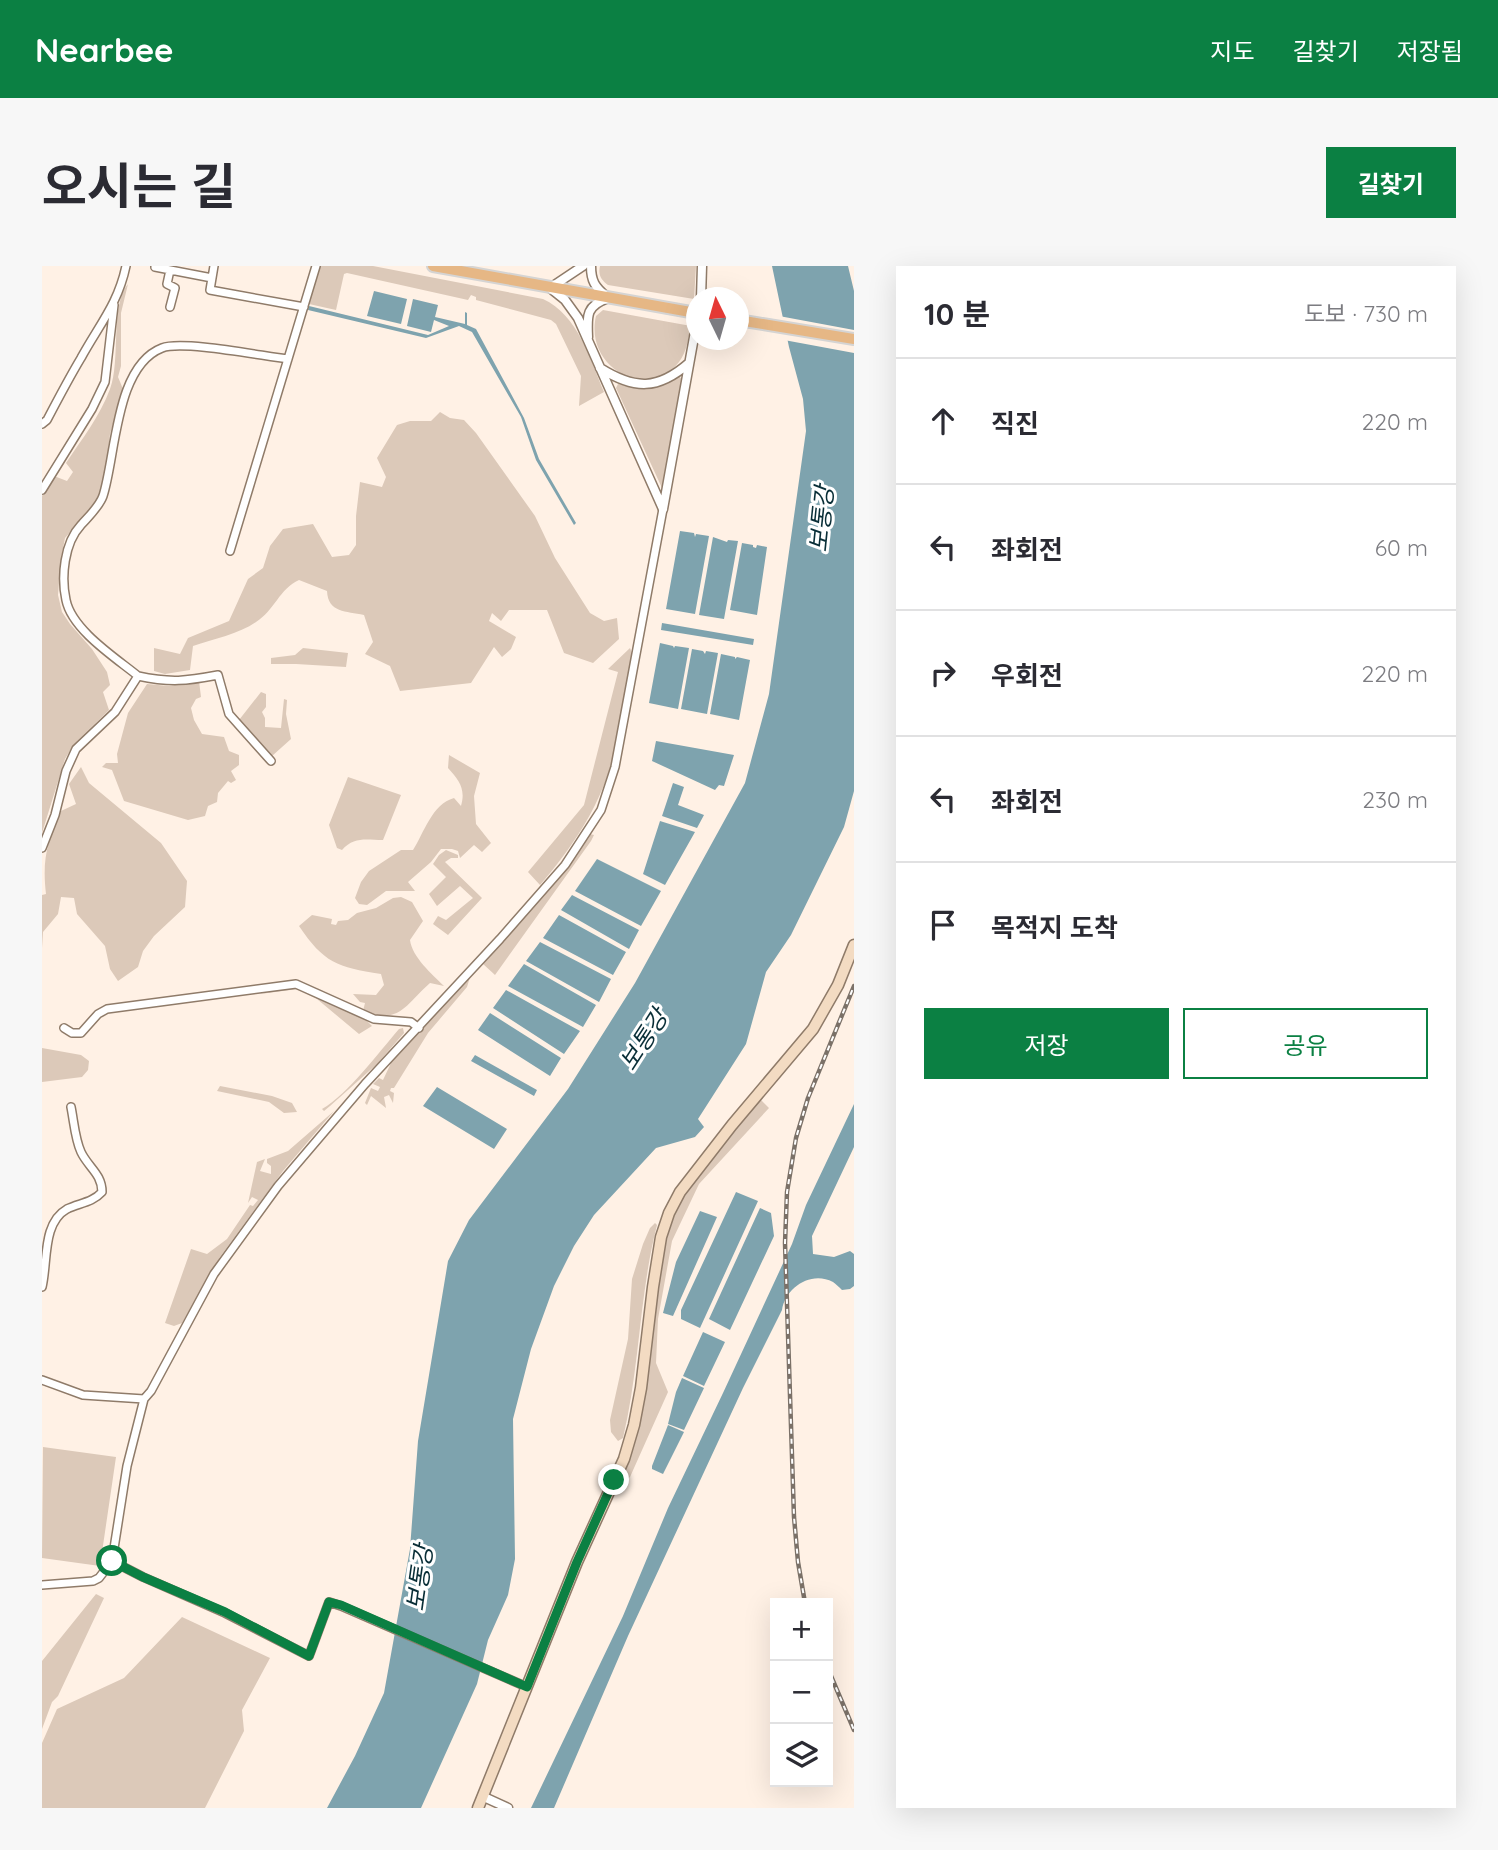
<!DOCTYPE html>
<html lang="ko">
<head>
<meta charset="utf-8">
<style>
  :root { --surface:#fff; --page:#f7f7f7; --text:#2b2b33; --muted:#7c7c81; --line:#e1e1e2; --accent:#0b8043 }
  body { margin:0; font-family:Quicksand,"Noto Sans KR",sans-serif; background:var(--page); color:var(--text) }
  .controls { position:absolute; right:21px; bottom:21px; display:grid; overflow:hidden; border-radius:0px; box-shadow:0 7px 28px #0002 }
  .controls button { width:63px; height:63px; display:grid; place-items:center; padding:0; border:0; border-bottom:2px solid var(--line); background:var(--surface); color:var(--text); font:35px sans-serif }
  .compass { position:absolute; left:644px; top:21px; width:63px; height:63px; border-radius:50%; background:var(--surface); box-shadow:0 7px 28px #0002; rotate:355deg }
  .stop { position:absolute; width:21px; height:21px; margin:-16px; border:5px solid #0b8043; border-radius:50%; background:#fff }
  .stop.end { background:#0b8043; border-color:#fff; box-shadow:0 2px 7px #0008 }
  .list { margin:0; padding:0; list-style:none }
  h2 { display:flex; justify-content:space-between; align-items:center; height:91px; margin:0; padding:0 28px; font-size:30px }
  h2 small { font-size:23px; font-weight:400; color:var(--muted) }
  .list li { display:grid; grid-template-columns:46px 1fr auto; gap:21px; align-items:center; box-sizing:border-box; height:126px; padding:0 28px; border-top:2px solid var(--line) }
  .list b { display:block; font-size:26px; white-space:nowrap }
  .list em { font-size:23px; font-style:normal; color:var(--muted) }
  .actions { display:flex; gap:14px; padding:21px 28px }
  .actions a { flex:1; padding:16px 0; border:2px solid var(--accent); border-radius:0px; text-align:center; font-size:24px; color:var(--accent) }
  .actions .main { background:var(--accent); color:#fff }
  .icon { flex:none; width:38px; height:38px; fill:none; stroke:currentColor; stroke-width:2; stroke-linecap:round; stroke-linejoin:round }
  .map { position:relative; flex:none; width:812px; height:1542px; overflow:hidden; border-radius:0px }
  header { display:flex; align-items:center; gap:42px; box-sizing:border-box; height:98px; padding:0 35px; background:var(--accent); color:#fff }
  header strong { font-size:33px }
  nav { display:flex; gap:38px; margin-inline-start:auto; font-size:24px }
  .intro { display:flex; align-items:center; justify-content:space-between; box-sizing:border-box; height:168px; padding:0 42px }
  h1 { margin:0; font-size:49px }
  .button { padding:18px 32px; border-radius:0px; background:var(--accent); color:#fff; font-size:24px; font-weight:700 }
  main { display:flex; gap:42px; padding:0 42px }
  aside { flex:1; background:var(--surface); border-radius:0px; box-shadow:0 7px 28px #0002 }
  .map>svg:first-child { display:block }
  .green { fill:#dcc9b9 }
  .water { fill:#7ea3ae }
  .pier { fill:#fff1e5 }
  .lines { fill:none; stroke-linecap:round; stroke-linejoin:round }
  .minor-casing { stroke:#8f7b69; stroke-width:10 }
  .tertiary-casing { stroke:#8f7b69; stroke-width:11 }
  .secondary-casing { stroke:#8f7b69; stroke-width:13 }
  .primary-casing { stroke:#d5d4d3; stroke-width:14 }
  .minor { stroke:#fff; stroke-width:7 }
  .tertiary { stroke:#fff; stroke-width:8 }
  .secondary { stroke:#f3dbc2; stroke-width:10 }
  .primary { stroke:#e6b785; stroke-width:10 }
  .rail-casing { stroke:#7b7168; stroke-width:4.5 }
  .rail { stroke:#fff; stroke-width:2; stroke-dasharray:5; stroke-linecap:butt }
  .route { stroke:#0b8043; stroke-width:9 }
  .labels { text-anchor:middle; stroke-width:6; stroke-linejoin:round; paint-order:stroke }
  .water-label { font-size:24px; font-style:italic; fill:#092e37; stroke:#fff }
</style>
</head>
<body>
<header>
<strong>Nearbee</strong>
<nav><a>지도</a><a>길찾기</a><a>저장됨</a></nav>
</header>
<div class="intro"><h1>오시는 길</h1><a class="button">길찾기</a></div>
<main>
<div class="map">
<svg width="812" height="1542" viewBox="0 0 812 1542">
  <rect width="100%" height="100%" fill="#fff1e5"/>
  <path class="green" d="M278 0H331L501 33C536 49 548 93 562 126L537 140 539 110 514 58 509 54 434 34V31L429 29 426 34 305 7 302 8 294 44 267 38Z
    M558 0H654L652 33 566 19C559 14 556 9 558 0Z
    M86 18 79 47V100L76 111 81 123 68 168 62 216 57 233 23 272 19 293 16 329 20 346 28 358 50 383 65 406 68 419 61 426 67 444 32 478 23 493 0 567V230L12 210 25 215 31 206 24 197C40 173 58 150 68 123 79 95 68 38 86 18Z
    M561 44 649 60C646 72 645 86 637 96 606 136 542 102 554 50Z
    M635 111H638L640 114 620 222 574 122 576 118C597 120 616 124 635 111Z
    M398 146 408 152 422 154 434 167 493 250 513 292 548 347 562 355 575 352 577 373 551 397 522 387 505 344H467L459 355 450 347 447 355 474 371 469 383 460 391 452 381 429 417 358 425 348 400 323 388 331 376 322 349C304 345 286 347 285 325L257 314C238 322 232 345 214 356 197 368 171 373 151 380L148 404 123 408 112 405V382L138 388 146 372 187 355 206 313 221 302 228 280 241 263 271 258 290 291 307 289 314 279V250L318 216 340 221 344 211 335 192 355 159 368 155H389Z
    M261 382 306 387 304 401 254 398H229V392L253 389Z
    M588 382 590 387C583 424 579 463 569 499 555 545 529 583 498 619L486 606 542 539 576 406 566 403Z
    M157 415 159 431 154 433 149 442 152 454 160 468 182 471 187 485 197 489V499L189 505 194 514 189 517 186 515 176 527 175 536 166 540 163 550 146 554 82 535 70 504 60 501 64 497H76L75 488 86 447 105 418 127 420Z
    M219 426 224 428V441L220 446 223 452V461L239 462 242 433 245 434 244 448 249 473 230 490 197 454Z
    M407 489 438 507 432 530 434 558 449 577 440 586 432 579 418 592 416 585 410 583H399L389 596 366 616 373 625H344L325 639 317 638 313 632 319 616 327 605 359 584H371C382 567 390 538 412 532L419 540C424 523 417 514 406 502Z
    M39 501 47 517 119 577 145 615 143 641 112 670 101 685 96 701 76 715 68 703 63 680 35 648 32 632 19 631 16 648 1 666 0 682V629L4 628C0 594 5 576 19 545L34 538 27 518Z
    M306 511 359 529 341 574C325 574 312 570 300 584L295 582 287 559Z
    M548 568 552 569 549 575 453 709 440 697 506 624Z
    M404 584 416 589V592H409L403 596 440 632 406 669 391 658 396 650 404 654 431 632 418 620 395 640 387 628 404 611 391 598 397 589Z
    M359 631 370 636 381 655 368 674C370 691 390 708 402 720L388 717C363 739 358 759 321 745L323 737 318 736 311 728 334 729 342 719 339 708C295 701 282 697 257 660L270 649 290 653 289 658 294 659 296 655 306 654 315 647 334 642 351 632Z
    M429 708 425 721 386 767 352 822H349L348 825 352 827 351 837 347 829 342 831 344 842 329 830 325 839 323 837 329 822 336 825 338 821 331 818 337 812 341 814 349 797Z
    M256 720 322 752 330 760 317 768 275 733 256 723 218 728Z
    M361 762 362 767 335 798 288 840 282 845 280 843C306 828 337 786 357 763Z
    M0 782 39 789 47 795 46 804 40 811 0 816Z
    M178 820 230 830 250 837 255 846 242 847 227 836 175 825Z
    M718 833 727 842 657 918 630 975 616 1053 614 1097 626 1126 588 1211 584 1214 580 1208 590 1185 602 1139 608 1070 623 969 632 947 652 911Z
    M292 845 241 905 178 991 140 1057 132 1060 123 1057 149 983 165 988 185 973 208 939 211 940 216 934 210 931 206 937 215 896 223 893 218 905 229 908V900L225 897V893L246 885Z
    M613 957 615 959C597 1029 598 1101 581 1172L576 1175 569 1166 568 1154 586 1073 590 1013 601 978 608 962Z
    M1 1181 74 1191 58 1300 0 1292Z
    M54 1328 62 1332 16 1430 10 1436 0 1463V1395Z
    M140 1351 228 1392 200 1444 202 1465 163 1542H0V1477L15 1443 82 1412Z"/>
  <path class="water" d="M730 0H806L812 25V525L802 561 749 669 724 706 704 778 656 853 662 861 653 871 614 882 552 949 532 980 512 1020 489 1083 471 1153 473 1293 466 1329 446 1374 435 1418 379 1542H285L313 1490 342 1427 368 1283 376 1175 406 995 427 954 526 823 593 717 703 517 727 428 764 165 761 133 747 81Z
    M332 25 365 33 359 58 325 50Z
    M371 33 396 39 393 51 423 58V46L425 47V59L434 63 482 152 497 193 534 257 532 259 494 194 479 151 430 66 417 60 384 72 266 44 267 40 386 69 407 60 392 54 389 66 365 60Z
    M638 265 652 267 653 271 654 268 667 270 653 348 624 343Z
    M671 271 685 276 686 274 696 275 682 353 657 349Z
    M700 277 711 279V281L714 282 715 279 725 281 715 349 688 344Z
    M620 357 712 373 711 379 619 364Z
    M618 377 631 380 632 382 633 380 647 382 636 443 607 437Z
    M650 383 661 385 663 388 664 385 676 387 665 448 639 443Z
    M679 388 693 391V393L695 391 708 394 697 454 668 448Z
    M614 475 692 489 682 520 677 519 673 524 610 495Z
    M631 517 642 521 636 539 662 549 655 562 620 550Z
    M618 555 653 566 623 619 601 608Z
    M555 593 619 625 599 660 533 625Z
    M530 629 597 664 587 683 519 644Z
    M517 649 584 686 571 709 501 672Z
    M498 676 569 713 557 736 484 695Z
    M482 698 554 739 541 761 466 720Z
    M464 724 538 765 522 788 451 742Z
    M448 747 519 792 508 810 436 764Z
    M433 789 495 824 492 830 429 795Z
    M395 821 465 863 452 883 381 840Z
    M812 838V881L770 970 771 988 792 991 808 985 812 988V1020L808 1023 800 1024C797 1021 794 1018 791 1016 769 1004 743 1022 740 1044L701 1122 586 1370 512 1542H489L581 1350 626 1242 681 1127 750 978 764 939Z
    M694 926 716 935 658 1062 639 1053V1044Z
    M718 942 729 947 732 970 688 1064 667 1053Z
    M658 945 675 951 631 1050 621 1047 634 996Z
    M661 1066 683 1076 662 1120 641 1110Z
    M640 1112 662 1122 642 1164 626 1158 634 1126Z
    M626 1159 642 1166 621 1208 610 1203V1200Z"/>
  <path class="pier" d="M737 50 812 64V87L742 74Z"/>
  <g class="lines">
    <defs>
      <path id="minor" d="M172 0 168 24 262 41
        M113 1 170 12
        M128 41 133 22 125 18 128 4
        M0 158 5 154C16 133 27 112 39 92 57 59 76 38 84 0
        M0 224 50 143 63 116 72 39
        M188 285 274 0
        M96 410C129 417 144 415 176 409L187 448 229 495
        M0 582 13 549 24 505 34 483 73 446 96 410C74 392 30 364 24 334 19 311 22 277 39 259 47 250 57 241 61 230 74 190 73 100 120 82 140 74 220 90 246 93
        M22 762 30 767H39L56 748 65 743 254 718 332 753 369 756 377 762
        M0 1021C6 996 0 957 25 943 37 937 50 937 60 926 60 908 46 901 39 886 33 873 32 856 29 841
        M0 1114 41 1129 102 1133
        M70 1295 85 1200 102 1133 109 1125 172 1008 236 920 323 818 458 673 523 599 559 544 573 501 621 243
        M0 1319 51 1315 57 1312 70 1295 101 1311 183 1347 267 1390 287 1336 299 1340 485 1421"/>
      <path id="tertiary" d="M541 0 508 22 523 34 536 52 621 243
        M549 0C549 15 553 21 564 30
        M659 32 660 0
        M546 71C545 49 544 40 566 32
        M558 102C593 124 616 124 647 97
        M621 243 654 60
        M442 1531 466 1542"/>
      <path id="secondary" d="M436 1542 535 1296 582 1193 592 1159 599 1122 611 1021 619 971 627 947 638 926 690 859 771 763 796 719 812 679"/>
      <path id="primary" d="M391 0 654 47
        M696 54 812 73"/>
    </defs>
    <use href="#minor" class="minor-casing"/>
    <use href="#tertiary" class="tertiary-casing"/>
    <use href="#secondary" class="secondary-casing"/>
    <use href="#primary" class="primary-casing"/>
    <use href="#minor" class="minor"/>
    <use href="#tertiary" class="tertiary"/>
    <use href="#secondary" class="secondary"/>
    <use href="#primary" class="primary"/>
    <defs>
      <path id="rail" d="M763 1337 756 1296 752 1251 743 977 745 926 754 872 766 832 812 720
        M786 1403 812 1464"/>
    </defs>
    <use href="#rail" class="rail-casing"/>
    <use href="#rail" class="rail"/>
  </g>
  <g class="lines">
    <path class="route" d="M70 1295 101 1311 183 1346 267 1390 287 1336 299 1339 485 1421 535 1296 572 1214"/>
  </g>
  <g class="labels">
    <g class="water-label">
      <text transform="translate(780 253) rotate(-84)" y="8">보통강</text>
      <text transform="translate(602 774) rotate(-57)" y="8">보통강</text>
      <text transform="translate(378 1312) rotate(-82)" y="8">보통강</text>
    </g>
  </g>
</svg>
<div class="controls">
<button>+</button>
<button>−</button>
<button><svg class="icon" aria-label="layers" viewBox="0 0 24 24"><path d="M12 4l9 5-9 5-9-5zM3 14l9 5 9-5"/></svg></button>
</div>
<svg class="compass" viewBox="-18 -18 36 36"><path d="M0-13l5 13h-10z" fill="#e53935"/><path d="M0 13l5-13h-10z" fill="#7c7c81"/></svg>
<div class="stop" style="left:70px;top:1295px"></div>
<div class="stop end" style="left:572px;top:1214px"></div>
</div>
<aside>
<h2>10 분<small>도보 · 730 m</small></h2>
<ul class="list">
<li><svg class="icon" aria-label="ahead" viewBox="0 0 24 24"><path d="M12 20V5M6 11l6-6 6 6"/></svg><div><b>직진</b></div><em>220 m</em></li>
<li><svg class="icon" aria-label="left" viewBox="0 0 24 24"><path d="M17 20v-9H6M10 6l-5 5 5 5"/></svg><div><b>좌회전</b></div><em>60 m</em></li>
<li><svg class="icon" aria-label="right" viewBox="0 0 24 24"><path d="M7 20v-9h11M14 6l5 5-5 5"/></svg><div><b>우회전</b></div><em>220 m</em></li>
<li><svg class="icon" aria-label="left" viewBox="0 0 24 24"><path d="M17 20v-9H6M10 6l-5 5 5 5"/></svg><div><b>좌회전</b></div><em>230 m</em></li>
<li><svg class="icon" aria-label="arrive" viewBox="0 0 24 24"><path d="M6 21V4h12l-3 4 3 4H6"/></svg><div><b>목적지 도착</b></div></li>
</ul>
<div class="actions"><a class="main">저장</a><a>공유</a></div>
</aside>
</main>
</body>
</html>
